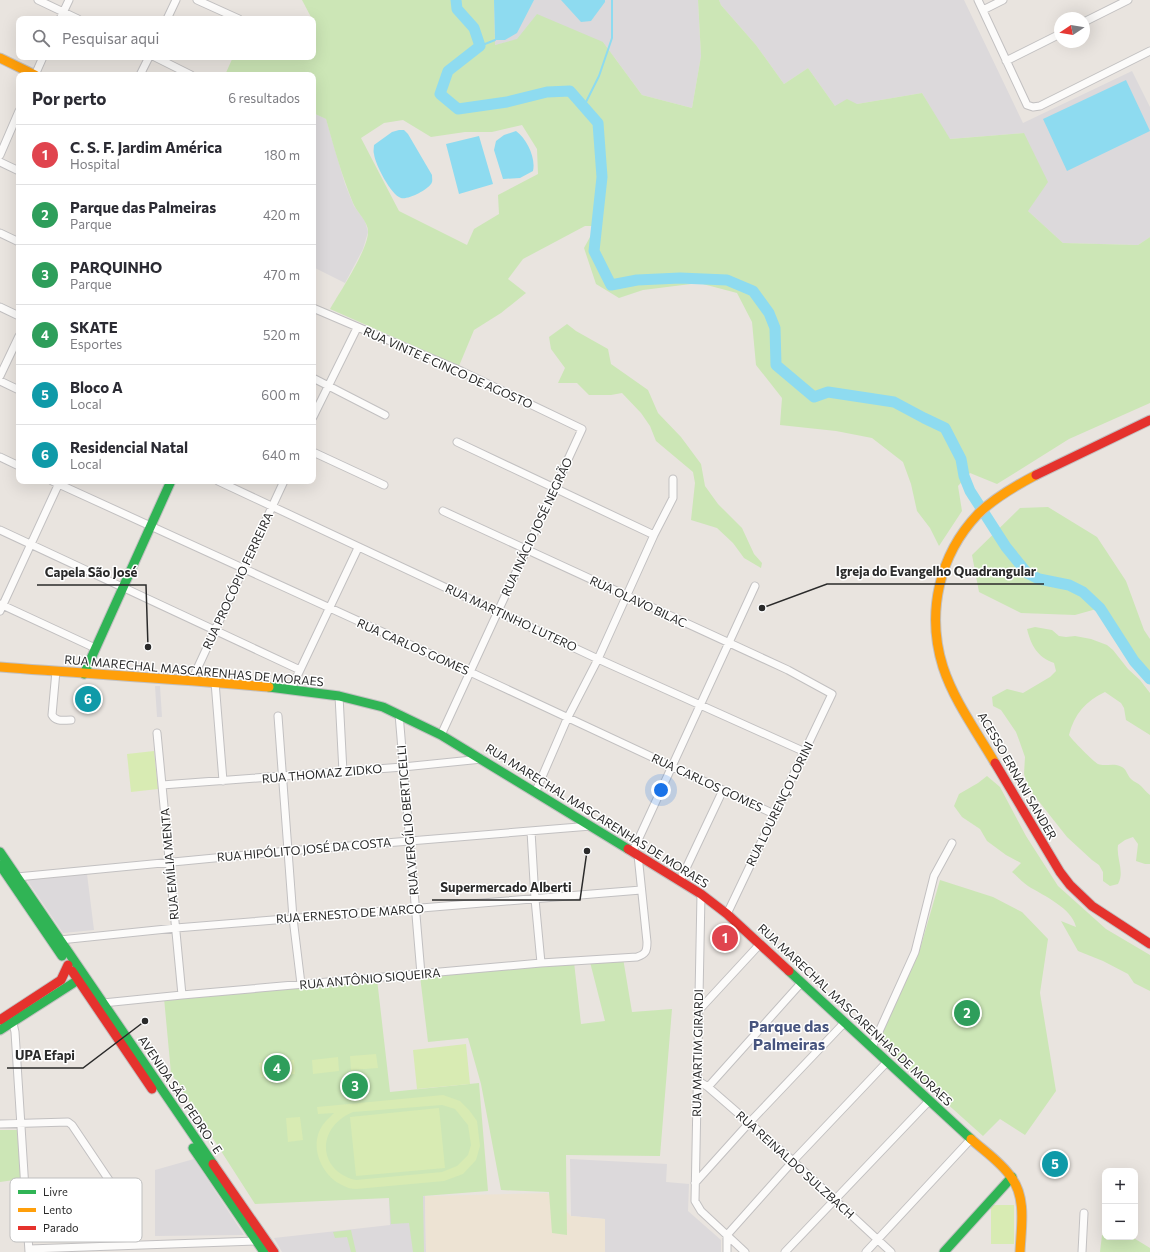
<!DOCTYPE html>
<html lang="pt">
<head>
<meta charset="utf-8">
<style>
  :root { --surface:#fff; --page:#f2f2f3; --text:#2b2b33; --muted:#7c7c81; --line:#e1e1e2; --accent:#d93025 }
  body { margin:0; font-family:Commissioner,sans-serif; background:var(--page); color:var(--text) }
  .controls { position:absolute; right:12px; bottom:12px; display:grid; overflow:hidden; border-radius:8px; box-shadow:0 4px 16px #0002 }
  .controls button { width:36px; height:36px; display:grid; place-items:center; padding:0; border:0; border-bottom:1px solid var(--line); background:var(--surface); color:var(--text); font:20px sans-serif }
  .compass { position:absolute; left:1054px; top:12px; width:36px; height:36px; border-radius:50%; background:var(--surface); box-shadow:0 4px 16px #0002; rotate:258deg }
  .you { position:absolute; left:661px; top:790px; width:14px; height:14px; margin:-10px; border:3px solid #fff; border-radius:50%; background:#1a73e8; box-shadow:0 0 0 6px #1a73e833 }
  .badge { display:grid; place-items:center; width:26px; height:26px; border-radius:50%; background:var(--accent); color:#fff; font-size:13px; font-weight:700 }
  .pin { position:absolute; translate:-50% -50%; border:2px solid #fff; box-shadow:0 1px 4px #0006 }
  .list { margin:0; padding:0; list-style:none }
  h2 { display:flex; justify-content:space-between; align-items:center; height:52px; margin:0; padding:0 16px; font-size:17px }
  h2 small { font-size:13px; font-weight:400; color:var(--muted) }
  .list li { display:grid; grid-template-columns:26px 1fr auto; gap:12px; align-items:center; box-sizing:border-box; height:60px; padding:0 16px; border-top:1px solid var(--line) }
  .list b { display:block; font-size:15px; white-space:nowrap }
  .list p { margin:0; font-size:13px; white-space:nowrap; color:var(--muted) }
  .list em { font-size:13px; font-style:normal; color:var(--muted) }
  .icon { flex:none; width:22px; height:22px; fill:none; stroke:currentColor; stroke-width:2; stroke-linecap:round; stroke-linejoin:round }
  .map { position:relative; flex:none; width:1150px; height:1252px; overflow:hidden }
  .search { position:absolute; background:var(--surface); box-shadow:0 4px 16px #0002; left:16px; top:16px; width:300px; height:44px; display:flex; align-items:center; gap:10px; box-sizing:border-box; padding:0 14px; border-radius:8px; color:var(--muted); font-size:15px }
  .panel { position:absolute; background:var(--surface); box-shadow:0 4px 16px #0002; left:16px; top:72px; width:300px; height:412px; border-radius:8px }
  .map>svg:first-child { display:block }
  .industrial { fill:#dcd9db }
  .education { fill:#ede3d3 }
  .green { fill:#cce6b6; fill-rule:evenodd }
  .pitch { fill:#d8ebb3; fill-rule:evenodd }
  .water { fill:#8edbf0 }
  .lines { fill:none; stroke-linecap:round; stroke-linejoin:round }
  .stream { stroke:#8edbf0; stroke-width:2 }
  .river { stroke:#8edbf0; stroke-width:11 }
  .street-casing { stroke:#c2c0c1; stroke-width:9 }
  .fast-casing { stroke:#c2c0c1; stroke-width:11 }
  .slow-casing { stroke:#c2c0c1; stroke-width:11 }
  .jam-casing { stroke:#c2c0c1; stroke-width:11 }
  .street { stroke:#fcfbfa; stroke-width:7 }
  .fast { stroke:#30b455; stroke-width:9 }
  .slow { stroke:#ff9f0a; stroke-width:9 }
  .jam { stroke:#e5322d; stroke-width:9 }
  .labels { text-anchor:middle; stroke-width:3; stroke-linejoin:round; paint-order:stroke }
  .street-label { font-size:12px; fill:#2a2a2a; stroke:#fff }
  .district-label { font-size:16px; font-weight:bold; fill:#47547e; stroke:#fff }
  .key { fill:#fff; stroke:#bfbfbf; stroke-width:1 }
  .key-label { font-size:11px; fill:#2a2a2a }
  .leader { fill:none; stroke:#2a2a2a; stroke-width:1.5 }
  .callout-dot { fill:#2a2a2a; stroke:#fff; stroke-width:1.5 }
  .callout-label { font-size:13px; text-anchor:middle; font-weight:bold; fill:#2a2a2a; stroke:#fff; stroke-width:3; stroke-linejoin:round; paint-order:stroke }
</style>
</head>
<body>
<div class="map">
<svg width="1150" height="1252" viewBox="0 0 1150 1252">
  <rect width="100%" height="100%" fill="#e9e4df"/>
  <path class="industrial" d="M494 0H698L701 56 692 108 642 95 603 42 517 40 495 45Z
    M719 0H964L1023 123 1132 71 1150 107V237L1138 245 1063 243 1028 211 1024 133 949 139 922 93 857 104 835 106 808 68 784 84 756 45 721 5Z
    M313 113 326 119 345 184 354 206 365 221 368 232 363 249 345 283 313 267Z
    M155 686H160L162 717H157Z
    M87 874 94 930 63 933 27 880Z
    M194 1159 244 1235 155 1236V1170Z
    M570 1159 667 1164 666 1182 689 1184 688 1211 721 1240V1252H605V1219L571 1216Z
    M425 1196 426 1252H282L274 1238 390 1225 389 1198Z"/>
  <path class="education" d="M547 1193 571 1216 605 1219V1252H426L425 1196Z"/>
  <path class="green" d="M302 0H494L495 45 517 39 537 14 603 42 642 95 692 108 701 56 698 0H719L721 5 756 45 784 84 808 68 835 106 847 99 857 104 922 93 950 139 1024 133 1048 182 1028 211 1063 243 1138 245 1150 237V403L1069 439 997 484 970 473 958 486 962 511 939 546 930 528 917 511 911 484 903 462 872 438 836 431 780 425 782 398 756 365 752 322 737 293 699 283 643 290 619 298 596 284 584 248 596 226H585L523 259 508 279 526 293 501 313 474 330 459 366 330 309C340 292 367 251 368 233 369 222 357 213 353 203 342 176 334 148 326 119L313 113V75H225L233 57H313V19H312ZM403 120 431 137 465 132H492L522 125 537 149 538 174 498 195 499 214 474 229 467 245 399 211 361 138 384 123Z
    M567 324 576 331 608 349 611 364 648 390 658 413 681 437 701 464 705 486 718 504 742 528 754 554 762 563 761 568 744 558 733 543 717 528 691 520 695 483 693 472 656 441 650 426 641 413 622 393 611 395H589L577 383H558L565 368 551 349 549 337Z
    M1048 507 1097 537 1126 581 1144 630 1150 639V679L1134 661 1100 608 1075 615 1021 613 979 592 972 555 1020 508Z
    M1035 627 1052 630 1059 636 1066 637 1075 636 1091 639 1107 645 1113 650 1128 669 1140 680 1150 693V735L1126 720 1124 708 1121 703 1105 692C1086 701 1074 714 1069 735 1071 739 1094 762 1098 764 1105 767 1114 762 1122 767 1127 770 1127 775 1131 779 1134 782 1138 783 1141 786 1144 789 1146 792 1150 795V864H1145L1136 861 1138 844 1133 837 1125 840 1118 845C1116 859 1125 871 1118 884L1110 886 1103 881V872L1099 865 1092 860 1067 837 1033 794 1027 783 1024 774 1025 757 1019 740 1016 732 1001 710 993 706 992 697 1007 689 1023 693 1050 677 1056 671 1054 663C1037 657 1031 645 1027 629Z
    M987 776 1000 787 1026 836 1058 886 1106 929 1150 955V991L1134 983 1128 974 1103 961 1078 951 1061 921 1076 927C1072 908 1044 896 1028 886 1022 882 1017 876 1012 872L1021 863 1006 855 987 841 980 829 962 817 954 806 959 794 978 783Z
    M940 880 993 897 1022 912 1048 939 1040 993 1056 1091 1025 1135 1000 1119 983 1136 885 1048 882 1034 920 949Z
    M623 958 632 1012 672 1009 660 1156 566 1155 567 1235 552 1233 549 1192 501 1190 481 1084 468 1038 428 1042 420 976 574 962 581 1024 605 1021 590 962Z
    M377 979 390 1092 479 1083 488 1191 423 1196 424 1252H413L409 1223 391 1224 389 1198 255 1204 171 1073 164 998Z
    M0 1130H17L21 1179 0 1182Z
    M351 1230 356 1252H351L347 1237 335 1238 333 1232Z
    M1102 1235H1105V1237H1132L1150 1248V1252H1100Z"/>
  <path class="pitch" d="M154 751 158 789 131 792 127 754Z
    M466 1044 470 1084 417 1089 413 1050Z
    M376 1054 378 1068 351 1070 350 1056Z
    M338 1057 339 1071 313 1074 312 1060Z
    M294 1060 295 1074 261 1077 259 1063Z
    M443 1095 460 1101 469 1110 477 1121 480 1146 476 1160 463 1174 444 1181 356 1189C352 1189 347 1188 344 1186 324 1178 311 1152 319 1132 322 1124 328 1119 334 1113L318 1114 317 1107ZM442 1105 455 1109 468 1125 471 1145 468 1155 457 1166 442 1172 356 1180C317 1171 316 1127 353 1112Z
    M439 1108 445 1168 356 1176 350 1117Z
    M300 1117 303 1140 288 1142 286 1118Z
    M991 1205H1014V1244H991Z"/>
  <path class="water" d="M494 0H534L517 33 505 40H495Z
    M561 0H605V2L591 21 581 22Z
    M1126 80 1150 131 1067 171 1043 119Z
    M399 130H404L408 134 432 175C432 179 433 181 431 184 427 190 408 200 401 198 391 195 375 164 374 154 373 151 374 148 374 145L392 132Z
    M516 131C527 139 536 158 533 171L520 178 503 179 494 150 496 141 504 135Z
    M479 136 493 184 459 194 446 144Z"/>
  <g class="lines">
    <path class="stream" d="M480 46 495 40
      M584 106 599 76 612 38V0"/>
    <path class="river" d="M456 0 457 9 474 28 480 46 448 71 440 94 458 109 507 102 547 92 570 91 598 123 602 177 594 251 611 285 637 280 680 278 727 280 753 291 769 313 775 328 776 365 814 397 828 392 894 402 924 418 945 428 961 459 964 476 970 491 1006 547 1027 573 1039 579 1069 585 1083 592 1100 608 1134 661 1150 679"/>
    <defs>
      <path id="street" d="M38 0 78 19
        M197 0 239 19
        M978 0 1027 105 1033 107 1040 106 1150 51
        M983 10 1003 0
        M60 19 69 0
        M167 19 176 0
        M1084 22 1128 0
        M155 57 191 75
        M1006 61 1060 34
        M35 75 43 57
        M140 75 149 57
        M0 155 19 111
        M0 162 19 171
        M0 233 19 242
        M0 307 19 316
        M313 308 461 371 582 429 441 735
        M0 376 19 336
        M313 378 385 415
        M0 381 19 390
        M313 417 357 328
        M457 442 654 535
        M313 452 384 485
        M0 457 19 466
        M52 481 470 672 774 814
        M218 481 598 659 805 752
        M443 511 788 670 832 694 727 914
        M0 530 300 670
        M0 604 95 648
        M0 611 60 481
        M56 671 52 715C56 722 63 720 71 720
        M192 680 284 481
        M215 682 223 781
        M291 689 358 548
        M339 696 343 772
        M399 714 421 974
        M278 716 293 918 301 984
        M157 733 182 995
        M162 785 403 767 482 759
        M535 793 567 719 598 659 654 535 673 498V479
        M531 831 535 899 541 963
        M633 851 755 586
        M17 877 288 851 591 826
        M680 881 723 790
        M701 894 695 1201 701 1211 745 1252
        M60 940 176 928 641 890
        M103 1003 182 995 541 963 637 957C646 954 647 951 647 942L638 855
        M699 1010 760 944
        M12 1019 15 1032 29 1252
        M872 1047 915 952 934 876 952 843
        M697 1080 708 1087 793 1161 891 1252
        M708 1087 802 982
        M0 1124 68 1122 72 1125 115 1189
        M695 1183 749 1123 845 1022
        M29 1249 257 1241
        M727 1252V1235L793 1161 887 1062
        M785 1252 929 1101
        M866 1252 971 1139
        M1082 1252 1084 1213"/>
      <path id="fast" d="M84 674 171 481
        M269 687 339 696 383 707 441 735 628 849
        M0 852 213 1164
        M0 865 62 956
        M789 971 971 1139
        M0 1030 78 980
        M193 1148 264 1252
        M944 1252 1012 1177"/>
      <path id="slow" d="M0 58 35 75
        M0 667C90 674 179 679 269 687
        M995 763C977 732 954 701 943 667 926 613 939 555 978 514 994 498 1015 486 1036 475
        M971 1139C984 1151 1001 1162 1011 1177 1027 1198 1021 1228 1020 1252"/>
      <path id="jam" d="M1036 475 1150 420
        M995 763 1060 872 1070 885 1092 906 1150 944
        M628 849 701 894 727 914 789 971
        M72 971 152 1089
        M0 1020 61 980 68 965
        M213 1164 274 1252"/>
    </defs>
    <use href="#street" class="street-casing"/>
    <use href="#fast" class="fast-casing"/>
    <use href="#slow" class="slow-casing"/>
    <use href="#jam" class="jam-casing"/>
    <use href="#street" class="street"/>
    <use href="#fast" class="fast"/>
    <use href="#slow" class="slow"/>
    <use href="#jam" class="jam"/>
  </g>
  <g class="labels">
    <g class="street-label">
      <text transform="translate(448 368) rotate(24)" y="4">RUA VINTE E CINCO DE AGOSTO</text>
      <text transform="translate(537 527) rotate(-65)" y="4">RUA INÁCIO JOSÉ NEGRÃO</text>
      <text transform="translate(238 581) rotate(-65)" y="4">RUA PROCÓPIO FERREIRA</text>
      <text transform="translate(638 602) rotate(25)" y="4">RUA OLAVO BILAC</text>
      <text transform="translate(511 618) rotate(25)" y="4">RUA MARTINHO LUTERO</text>
      <text transform="translate(413 647) rotate(24)" y="4">RUA CARLOS GOMES</text>
      <text transform="translate(194 671) rotate(5)" y="4">RUA MARECHAL MASCARENHAS DE MORAES</text>
      <text transform="translate(322 774) rotate(-5)" y="4">RUA THOMAZ ZIDKO</text>
      <text transform="translate(1017 776) rotate(60)" y="4">ACESSO ERNANI SANDER</text>
      <text transform="translate(707 783) rotate(25)" y="4">RUA CARLOS GOMES</text>
      <text transform="translate(780 804) rotate(-64)" y="4">RUA LOURENÇO LORINI</text>
      <text transform="translate(597 816) rotate(32)" y="4">RUA MARECHAL MASCARENHAS DE MORAES</text>
      <text transform="translate(408 820) rotate(-95)" y="4">RUA VERGÍLIO BERTICELLI</text>
      <text transform="translate(304 850) rotate(-5)" y="4">RUA HIPÓLITO JOSÉ DA COSTA</text>
      <text transform="translate(170 864) rotate(-95)" y="4">RUA EMÍLIA MENTA</text>
      <text transform="translate(350 914) rotate(-4)" y="4">RUA ERNESTO DE MARCO</text>
      <text transform="translate(370 979) rotate(-5)" y="4">RUA ANTÔNIO SIQUEIRA</text>
      <text transform="translate(855 1015) rotate(43)" y="4">RUA MARECHAL MASCARENHAS DE MORAES</text>
      <text transform="translate(698 1053) rotate(-89)" y="4">RUA MARTIM GIRARDI</text>
      <text transform="translate(180 1095) rotate(56)" y="4">AVENIDA SÃO PEDRO - E</text>
      <text transform="translate(795 1165) rotate(42)" y="4">RUA REINALDO SULZBACH</text>
    </g>
    <g class="district-label">
      <text x="789" y="1032">Parque das<tspan x="789" dy="18">Palmeiras</tspan></text>
    </g>
  </g>
  <rect x="10" y="1178" width="132" height="64" rx="6" class="key"/>
  <rect x="18" y="1190" width="18" height="4" fill="#30b455"/>
  <rect x="18" y="1208" width="18" height="4" fill="#ff9f0a"/>
  <rect x="18" y="1226" width="18" height="4" fill="#e5322d"/>
  <g class="key-label">
    <text x="43" y="1196">Livre</text>
    <text x="43" y="1214">Lento</text>
    <text x="43" y="1232">Parado</text>
  </g>
  <path class="leader" d="M762 608L827 584H1044M148 647L146 585H37M587 851L580 900H432M145 1021L83 1068H7"/>
  <g class="callout-dot">
    <circle cx="762" cy="608" r="4"/>
    <circle cx="148" cy="647" r="4"/>
    <circle cx="587" cy="851" r="4"/>
    <circle cx="145" cy="1021" r="4"/>
  </g>
  <g class="callout-label">
    <text x="936" y="576">Igreja do Evangelho Quadrangular</text>
    <text x="91" y="577">Capela São José</text>
    <text x="506" y="892">Supermercado Alberti</text>
    <text x="45" y="1060">UPA Efapi</text>
  </g>
</svg>
<div class="controls">
<button>+</button>
<button>−</button>
</div>
<svg class="compass" viewBox="-18 -18 36 36"><path d="M0-13l5 13h-10z" fill="#e53935"/><path d="M0 13l5-13h-10z" fill="#7c7c81"/></svg>
<div class="you"></div>
<div class="pin badge" style="left:725px;top:938px;background:#e0444e">1</div>
<div class="pin badge" style="left:967px;top:1013px;background:#2e9e5b">2</div>
<div class="pin badge" style="left:355px;top:1086px;background:#2e9e5b">3</div>
<div class="pin badge" style="left:277px;top:1068px;background:#2e9e5b">4</div>
<div class="pin badge" style="left:1055px;top:1164px;background:#0f9aa8">5</div>
<div class="pin badge" style="left:88px;top:699px;background:#0f9aa8">6</div>
<div class="search"><svg class="icon" aria-label="search" viewBox="0 0 24 24"><circle cx="10" cy="10" r="6"/><path d="M15 15l6 6"/></svg>Pesquisar aqui</div>
<section class="panel">
<h2>Por perto<small>6 resultados</small></h2>
<ul class="list">
<li><span class="badge" style="background:#e0444e">1</span><div><b>C. S. F. Jardim América</b><p>Hospital</p></div><em>180 m</em></li>
<li><span class="badge" style="background:#2e9e5b">2</span><div><b>Parque das Palmeiras</b><p>Parque</p></div><em>420 m</em></li>
<li><span class="badge" style="background:#2e9e5b">3</span><div><b>PARQUINHO</b><p>Parque</p></div><em>470 m</em></li>
<li><span class="badge" style="background:#2e9e5b">4</span><div><b>SKATE</b><p>Esportes</p></div><em>520 m</em></li>
<li><span class="badge" style="background:#0f9aa8">5</span><div><b>Bloco A</b><p>Local</p></div><em>600 m</em></li>
<li><span class="badge" style="background:#0f9aa8">6</span><div><b>Residencial Natal</b><p>Local</p></div><em>640 m</em></li>
</ul>
</section>
</div>
</body>
</html>
